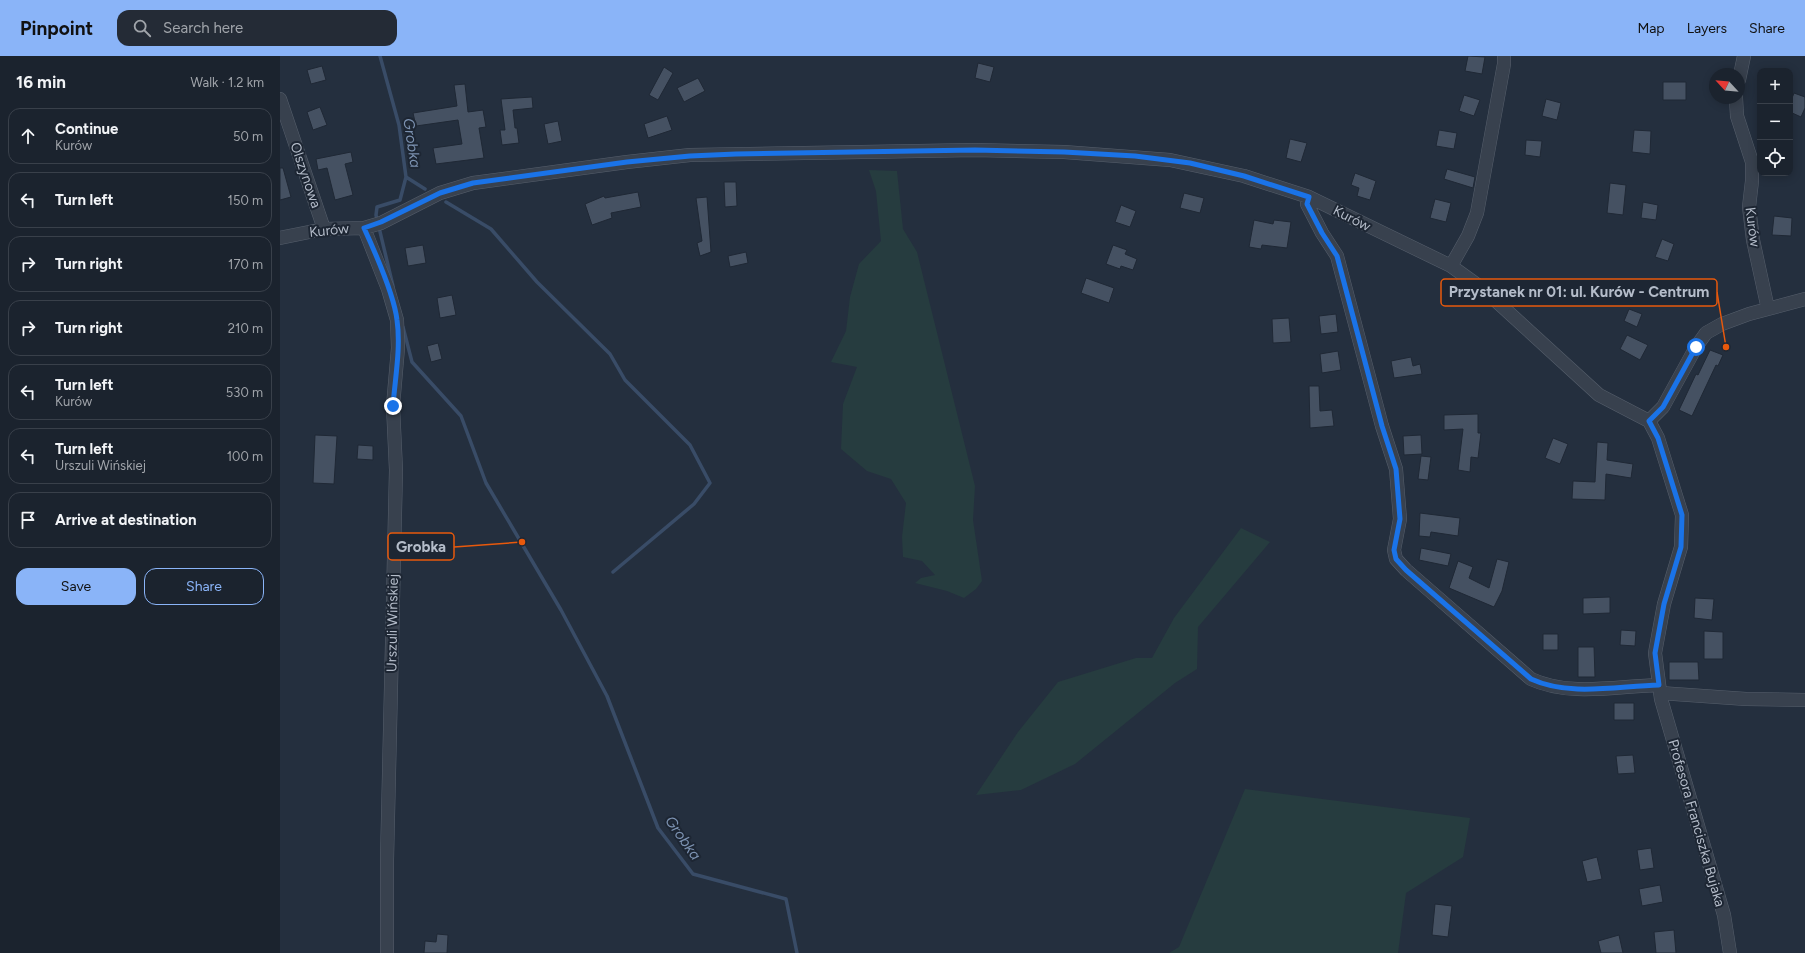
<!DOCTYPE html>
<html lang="en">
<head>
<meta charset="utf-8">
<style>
  :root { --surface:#1b232e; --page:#242b36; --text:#f1f3f6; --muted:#a0a4aa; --line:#39404a; --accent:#8ab4f8 }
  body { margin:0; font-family:Figtree,sans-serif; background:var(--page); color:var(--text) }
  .controls { position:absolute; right:12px; top:12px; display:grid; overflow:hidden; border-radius:8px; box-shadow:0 2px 10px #0003 }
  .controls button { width:36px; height:36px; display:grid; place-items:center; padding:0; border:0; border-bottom:1px solid var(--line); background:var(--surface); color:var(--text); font:20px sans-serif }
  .compass { position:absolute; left:1429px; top:12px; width:36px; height:36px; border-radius:50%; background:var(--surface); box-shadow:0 2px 10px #0003; rotate:296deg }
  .stop { position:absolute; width:12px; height:12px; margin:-9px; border:3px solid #1a73e8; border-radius:50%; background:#fff }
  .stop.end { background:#1a73e8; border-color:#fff; box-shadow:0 1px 4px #0008 }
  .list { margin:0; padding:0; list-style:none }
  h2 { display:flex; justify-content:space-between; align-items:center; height:52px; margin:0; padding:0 16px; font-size:17px }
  h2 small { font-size:13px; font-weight:400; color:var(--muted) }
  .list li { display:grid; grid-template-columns:26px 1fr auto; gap:12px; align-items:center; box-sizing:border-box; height:56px; margin:0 8px 8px; padding:0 8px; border:1px solid var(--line); border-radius:12px }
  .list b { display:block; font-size:15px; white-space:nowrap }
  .list p { margin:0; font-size:13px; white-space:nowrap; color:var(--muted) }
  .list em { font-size:13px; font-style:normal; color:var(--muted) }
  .actions { display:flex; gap:8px; padding:12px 16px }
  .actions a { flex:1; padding:9px 0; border:1px solid var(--accent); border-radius:12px; text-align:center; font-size:14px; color:var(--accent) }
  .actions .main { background:var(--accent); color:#111 }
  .icon { flex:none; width:22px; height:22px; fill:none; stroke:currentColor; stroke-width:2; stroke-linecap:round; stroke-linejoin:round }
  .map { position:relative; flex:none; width:1525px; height:897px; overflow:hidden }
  header { display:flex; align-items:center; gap:24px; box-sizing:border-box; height:56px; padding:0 20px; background:var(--accent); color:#111 }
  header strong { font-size:19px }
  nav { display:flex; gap:22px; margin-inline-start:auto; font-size:14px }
  .search { width:280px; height:36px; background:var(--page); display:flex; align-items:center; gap:10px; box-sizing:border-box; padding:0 14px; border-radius:12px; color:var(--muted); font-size:15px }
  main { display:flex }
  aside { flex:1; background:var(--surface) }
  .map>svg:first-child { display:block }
  .green { fill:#263c3f }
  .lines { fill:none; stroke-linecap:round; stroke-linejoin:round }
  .stream { stroke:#394c67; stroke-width:3.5 }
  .building { fill:#455162; stroke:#1f2835 }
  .minor-casing { stroke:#565f6c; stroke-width:14 }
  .minor { stroke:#38414e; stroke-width:13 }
  .route { stroke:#1a73e8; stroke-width:5 }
  .labels { text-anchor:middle; stroke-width:4; stroke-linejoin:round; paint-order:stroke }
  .street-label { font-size:14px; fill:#b4bcc9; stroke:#1d2633 }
  .water-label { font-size:15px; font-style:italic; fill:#7c92b1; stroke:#1d2633 }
  .leader { fill:none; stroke:#e8590c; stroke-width:1.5 }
  .callout-dot { fill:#e8590c; stroke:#1d2633; stroke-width:1.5 }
  .callout { fill:#1d2633; stroke:#e8590c; stroke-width:1.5 }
  .callout-label { font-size:15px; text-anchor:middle; font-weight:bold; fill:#b4bcc9 }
</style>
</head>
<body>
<header>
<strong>Pinpoint</strong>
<div class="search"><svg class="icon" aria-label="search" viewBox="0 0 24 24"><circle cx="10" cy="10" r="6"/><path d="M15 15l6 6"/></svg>Search here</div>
<nav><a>Map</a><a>Layers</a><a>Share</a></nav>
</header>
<main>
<aside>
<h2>16 min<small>Walk · 1.2 km</small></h2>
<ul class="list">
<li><svg class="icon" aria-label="ahead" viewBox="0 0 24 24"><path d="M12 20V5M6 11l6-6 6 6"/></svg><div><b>Continue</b><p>Kurów</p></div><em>50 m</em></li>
<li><svg class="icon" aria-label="left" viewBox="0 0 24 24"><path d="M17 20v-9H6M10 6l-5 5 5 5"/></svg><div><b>Turn left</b></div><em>150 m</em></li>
<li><svg class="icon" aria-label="right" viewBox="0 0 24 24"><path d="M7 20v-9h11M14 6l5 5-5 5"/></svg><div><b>Turn right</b></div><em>170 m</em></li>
<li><svg class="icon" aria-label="right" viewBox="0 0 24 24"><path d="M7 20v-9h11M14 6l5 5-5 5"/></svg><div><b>Turn right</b></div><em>210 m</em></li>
<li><svg class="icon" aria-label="left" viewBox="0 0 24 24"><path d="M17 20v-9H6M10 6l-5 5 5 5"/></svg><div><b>Turn left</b><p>Kurów</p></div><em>530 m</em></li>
<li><svg class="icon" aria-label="left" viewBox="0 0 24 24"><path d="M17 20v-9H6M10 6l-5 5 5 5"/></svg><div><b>Turn left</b><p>Urszuli Wińskiej</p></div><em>100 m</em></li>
<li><svg class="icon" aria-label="arrive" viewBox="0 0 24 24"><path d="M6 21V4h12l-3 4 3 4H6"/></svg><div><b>Arrive at destination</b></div></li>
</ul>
<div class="actions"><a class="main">Save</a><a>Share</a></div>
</aside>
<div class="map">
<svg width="1525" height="897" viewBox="0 0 1525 897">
  <rect width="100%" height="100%" fill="#242f3e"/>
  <path class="green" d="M589 114 617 115 623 173 637 196 695 430 693 464 702 525 696 533 684 542 667 535 635 527 641 522 655 519 642 505 623 501 622 481 626 447 611 423 587 415 561 393 563 348 577 311 551 306 566 275 570 241 579 208 601 185 596 135Z
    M961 472 990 486 918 571 917 613 895 627 795 708 741 734 696 739 738 676 778 626 856 602H872L894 562Z
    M965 733 1190 762 1183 801 1126 837 1118 897H889L899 891Z"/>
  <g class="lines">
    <path class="stream" d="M100 0 119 69 126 121 120 144 97 151 96 159 113 230
      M126 121 145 133
      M166 146 211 173 257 226 330 298 345 324 410 389 430 427 414 448 333 516
      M123 271 132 306 181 360 206 427 281 554 327 640 378 772 413 818 506 843 517 897"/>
  </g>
  <path class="building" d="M1188 0 1205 1 1202 18 1185 15Z
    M698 7 714 11 710 26 695 22Z
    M42 10 46 24 31 28 27 14Z
    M384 11 393 17 378 44 369 39Z
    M418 22 425 35 404 46 397 32Z
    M1383 26H1406V44H1383Z
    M185 28 188 56 203 54 206 71 199 72 204 102 156 108 153 92 182 88 178 64 136 70 133 57 177 50 174 29Z
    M1514 37 1525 41V52L1521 61 1510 56V47Z
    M1184 39 1200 44 1194 60 1179 55Z
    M252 41 253 52 233 54 235 72H237L239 87 222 89 220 74H225L221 43Z
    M1266 43 1281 47 1277 64 1262 60Z
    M40 51 47 69 33 74 27 56Z
    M387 60 392 74 368 82 364 68Z
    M278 65 282 85 268 88 264 68Z
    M1159 74 1177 77 1174 93 1156 90Z
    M1354 74 1371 75 1370 98 1352 96Z
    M1010 83 1027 87 1021 106 1006 102Z
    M1246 84 1262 85 1260 101 1245 99Z
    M71 96 73 106 65 108 73 139 55 144 47 112 38 114 36 103Z
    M0 112H3L11 141 0 144Z
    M1167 113 1195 121 1193 132 1164 123Z
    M1075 117 1096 125 1090 144 1077 140 1079 132 1071 129Z
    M444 126H456L457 150 445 151Z
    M1330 127 1346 129 1343 159 1327 157Z
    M358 136 361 151 331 157 332 162 312 169 305 148 324 140 325 142Z
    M904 137 924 142 920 157 900 152Z
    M427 141 431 196 420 200 417 187 422 185 416 142Z
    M1155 143 1171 147 1166 166 1150 162Z
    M1363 146 1378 149 1376 164 1361 162Z
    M841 149 856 155 850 171 835 166Z
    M1494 160 1512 162 1511 180 1492 179Z
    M974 164 993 168 994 164 1011 166 1007 192 982 189 981 193 969 191Z
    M1382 183 1394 188 1388 205 1375 201Z
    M143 189 146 207 128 210 125 192Z
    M833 189 847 194 845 198 857 203 853 214 841 210 840 213 826 208Z
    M466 196 468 207 450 211 448 200Z
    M806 222 834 232 829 247 801 237Z
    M172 239 176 259 160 262 157 242Z
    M1349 253 1362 258 1357 271 1344 265Z
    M1056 258 1058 276 1041 278 1039 260Z
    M1009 262 1011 286 993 287 992 263Z
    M1347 279 1368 289 1360 304 1340 293Z
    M158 287 162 303 151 306 147 290Z
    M1430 294 1443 299 1438 310 1436 309 1412 360 1399 354 1416 318 1418 319Z
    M1058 295 1061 314 1042 317 1040 298Z
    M1131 301 1133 310 1140 308 1142 318 1114 322 1111 305Z
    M1029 330H1039L1040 355 1052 354 1054 370 1030 372Z
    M1198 358V377H1201L1198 402 1191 401 1190 416 1178 414 1183 373 1164 374V359Z
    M35 379 57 380 54 428 33 427Z
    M1141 379 1142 398 1124 399 1123 380Z
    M1273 382 1288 388 1280 408 1265 402Z
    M1317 386 1328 387 1327 404 1353 408 1351 422 1326 418 1325 444 1292 443 1293 425 1315 426Z
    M78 389 93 390V404L77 403Z
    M1141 400 1151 401 1148 424 1138 423Z
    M1140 457 1180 462 1178 480 1151 476 1150 481 1139 480Z
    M1141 492 1171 498 1168 510 1139 504Z
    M1217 503 1229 506 1222 535 1214 551 1169 532 1178 505 1193 511 1189 522 1209 532Z
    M1330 541V557L1303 558V542Z
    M1415 542 1434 543 1432 564 1414 562Z
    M1341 574 1356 575 1355 590 1340 589Z
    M1424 575 1443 576V603H1424Z
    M1263 578H1278V594H1263Z
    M1298 591H1314L1315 621H1298Z
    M1389 606H1418L1419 624H1389Z
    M1334 647H1354V664H1334Z
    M1353 699 1355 717 1338 718 1336 700Z
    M1371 792 1374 812 1360 814 1357 794Z
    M1317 801 1322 823 1307 826 1302 805Z
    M1380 829 1383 846 1362 850 1359 833Z
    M1155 848 1172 850 1168 881 1152 879Z
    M1394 874 1396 897H1376L1374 876Z
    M157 878 168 879 167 897H144L145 885 156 886Z
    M1339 879 1343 897H1321L1318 885Z"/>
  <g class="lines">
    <defs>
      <path id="minor" d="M1459 24 1464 0
        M1456 42 1457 60 1472 106V125L1469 151 1473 184 1488 253
        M0 43 44 173
        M1029 141 1027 148 1042 177 1057 200 1102 370 1116 413 1120 463 1114 494 1116 503 1126 514 1251 623C1290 641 1337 630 1379 629
        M84 172 108 233 117 264 118 292 113 350 116 414 107 804V897
        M0 182 44 173 84 172 101 167 160 137 193 127 347 106 410 99 695 94 784 96 890 104 964 120 1029 141 1171 210 1203 233 1319 339 1369 365
        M1171 210 1188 180 1197 157 1224 8V0
        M1369 365 1378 382 1402 459 1401 491 1384 548 1375 597 1381 643 1444 859 1450 897
        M1369 365 1383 351 1416 291 1426 277 1442 268 1469 258 1525 243
        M1380 637 1466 643 1525 644"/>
    </defs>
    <use href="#minor" class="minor-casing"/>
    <use href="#minor" class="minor"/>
  </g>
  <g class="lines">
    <path class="route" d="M113 350C115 322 121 292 117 264 114 238 95 196 84 172L101 166 160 137 193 127 347 106 410 100 456 98 695 94 784 96 855 100 910 107 964 120 1029 141 1027 148 1042 177 1057 200 1102 370 1116 413 1120 463 1114 494 1116 503 1126 514 1251 623C1290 641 1337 630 1379 629L1375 597 1384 548 1401 491 1402 459 1378 382 1369 365 1383 351 1416 291"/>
  </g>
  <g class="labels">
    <g class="street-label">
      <text transform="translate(26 119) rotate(71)" y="5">Olszynowa</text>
      <text transform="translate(1072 162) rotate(27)" y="5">Kurów</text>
      <text transform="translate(1473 171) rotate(83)" y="5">Kurów</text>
      <text transform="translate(49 174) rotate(-6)" y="5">Kurów</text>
      <text transform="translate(112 567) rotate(-89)" y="5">Urszuli Wińskiej</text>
      <text transform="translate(1417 767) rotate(74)" y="5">Profesora Franciszka Bujaka</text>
    </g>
    <g class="water-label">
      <text transform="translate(132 87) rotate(81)" y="5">Grobka</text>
      <text transform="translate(403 782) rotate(55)" y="5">Grobka</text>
    </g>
  </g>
  <path class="leader" d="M1446 291L1437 236M242 486L174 491"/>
  <g class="callout-dot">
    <circle cx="1446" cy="291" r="4"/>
    <circle cx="242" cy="486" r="4"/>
  </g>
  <g class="callout">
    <rect x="1161" y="223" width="276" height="27" rx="4"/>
    <rect x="108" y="477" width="66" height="27" rx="4"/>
  </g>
  <g class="callout-label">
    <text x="1299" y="241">Przystanek nr 01: ul. Kurów - Centrum</text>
    <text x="141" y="496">Grobka</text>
  </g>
</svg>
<div class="controls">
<button>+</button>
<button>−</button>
<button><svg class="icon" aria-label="locate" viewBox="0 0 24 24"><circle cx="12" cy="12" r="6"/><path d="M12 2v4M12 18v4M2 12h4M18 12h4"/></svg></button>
</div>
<svg class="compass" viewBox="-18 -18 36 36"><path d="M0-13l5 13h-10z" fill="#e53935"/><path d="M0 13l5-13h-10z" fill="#a0a4aa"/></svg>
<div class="stop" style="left:1416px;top:291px"></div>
<div class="stop end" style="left:113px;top:350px"></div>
</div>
</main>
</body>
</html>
